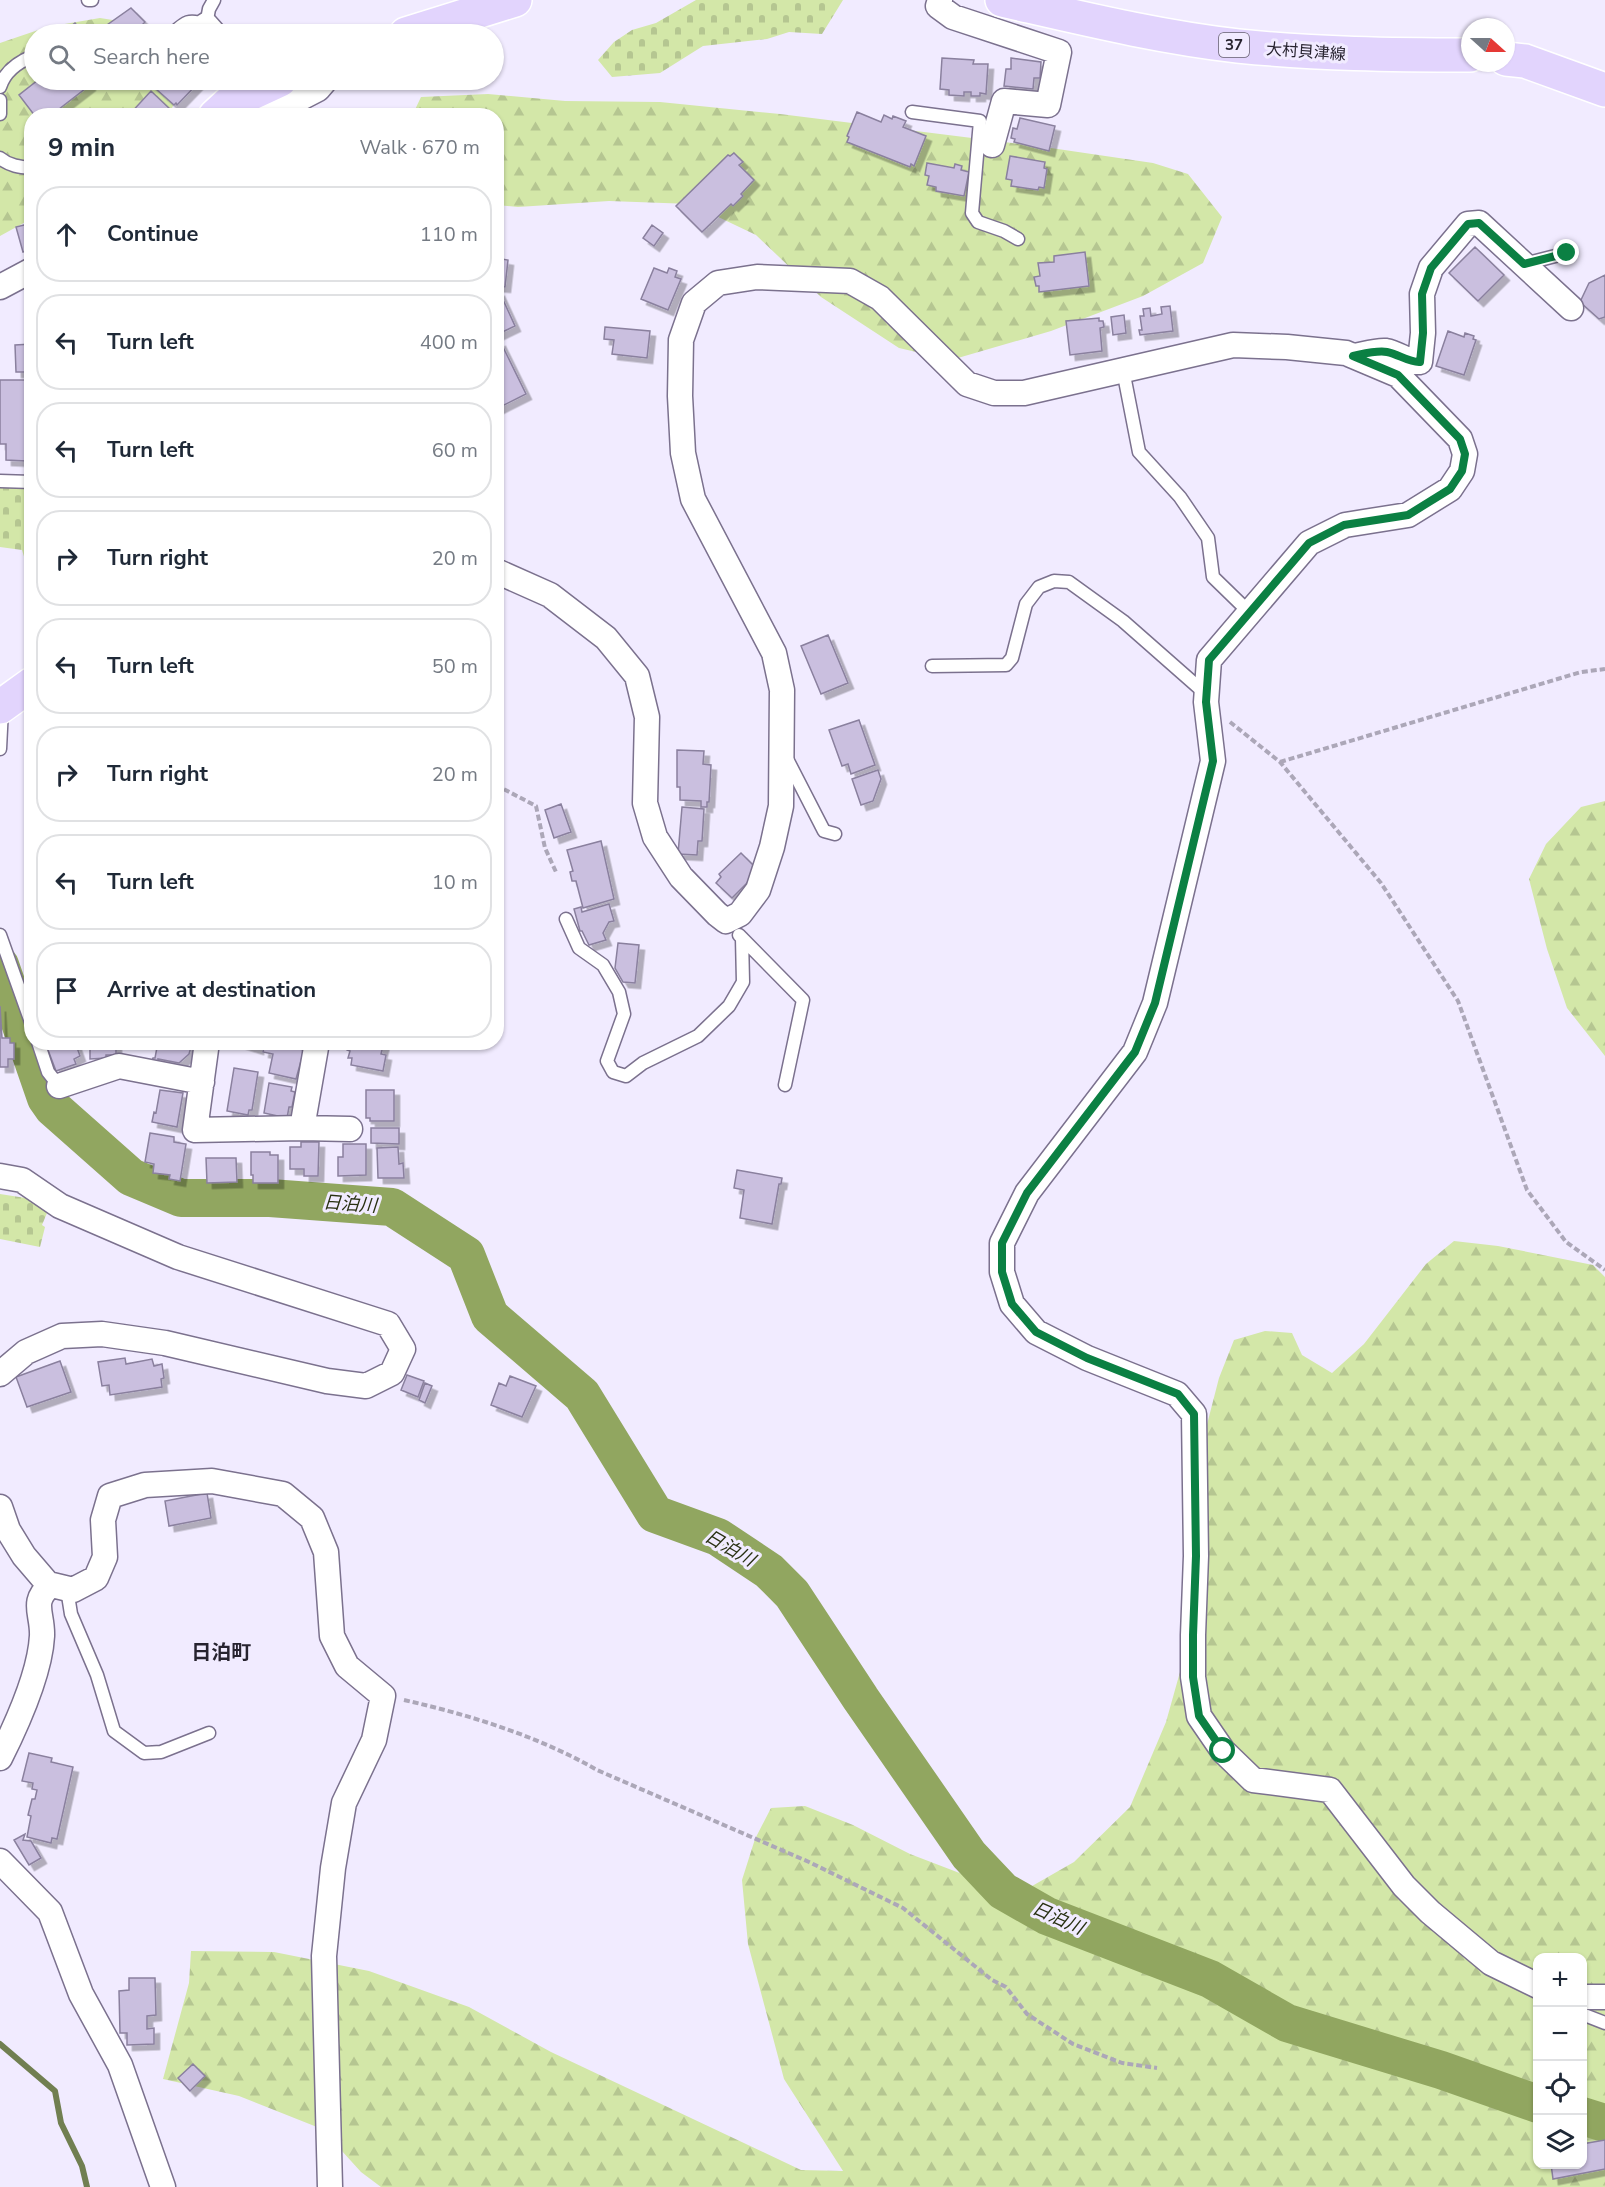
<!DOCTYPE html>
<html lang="en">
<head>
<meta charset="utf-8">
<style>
  :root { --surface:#fff; --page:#f2f2f3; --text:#1f2937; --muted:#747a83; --line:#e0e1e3 }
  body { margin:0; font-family:"Nunito Sans","Noto Sans JP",sans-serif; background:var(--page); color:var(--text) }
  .controls { position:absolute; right:18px; bottom:18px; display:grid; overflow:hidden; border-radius:12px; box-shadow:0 2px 4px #0004 }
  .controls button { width:54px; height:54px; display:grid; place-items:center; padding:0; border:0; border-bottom:2px solid var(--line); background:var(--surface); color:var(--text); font:30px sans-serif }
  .compass { position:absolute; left:1461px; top:18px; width:54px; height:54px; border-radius:50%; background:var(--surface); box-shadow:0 2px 4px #0004; rotate:111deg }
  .stop { position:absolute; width:18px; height:18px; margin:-14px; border:4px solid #0b8043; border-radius:50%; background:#fff }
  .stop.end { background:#0b8043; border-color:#fff; box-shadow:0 2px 6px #0008 }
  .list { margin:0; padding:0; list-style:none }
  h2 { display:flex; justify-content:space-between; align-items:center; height:78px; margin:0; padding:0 24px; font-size:26px }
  h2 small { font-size:20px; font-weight:400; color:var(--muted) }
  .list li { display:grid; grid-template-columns:39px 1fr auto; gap:18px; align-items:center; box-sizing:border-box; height:96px; margin:0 12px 12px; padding:0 12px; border:2px solid var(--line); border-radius:24px }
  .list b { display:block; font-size:22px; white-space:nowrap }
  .list em { font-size:20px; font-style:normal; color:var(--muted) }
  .icon { flex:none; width:33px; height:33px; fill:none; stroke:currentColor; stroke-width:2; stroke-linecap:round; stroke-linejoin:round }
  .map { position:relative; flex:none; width:1605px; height:2187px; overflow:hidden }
  .search { position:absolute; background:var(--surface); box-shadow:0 2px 4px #0004; left:24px; top:24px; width:480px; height:66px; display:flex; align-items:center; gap:15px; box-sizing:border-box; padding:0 21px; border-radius:33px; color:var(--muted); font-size:22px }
  .panel { position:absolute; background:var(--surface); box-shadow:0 2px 4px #0004; left:24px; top:108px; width:480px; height:942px; border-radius:24px }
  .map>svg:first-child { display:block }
  .forest { fill:url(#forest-firs); fill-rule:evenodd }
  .cemetery { fill:url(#cemetery-stones) }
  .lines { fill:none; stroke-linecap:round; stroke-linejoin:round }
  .stream { stroke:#717f51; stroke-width:6 }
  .river { stroke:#91a660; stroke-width:38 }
  .building { fill:#cabfdf; stroke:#8a809e; stroke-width:1.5; filter:url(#shadow) }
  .service-casing { stroke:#7b718e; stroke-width:15 }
  .minor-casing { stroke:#7b718e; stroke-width:27 }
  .primary-casing { stroke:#fff; stroke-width:36 }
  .path { stroke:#aca7b8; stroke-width:4; stroke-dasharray:6 3; stroke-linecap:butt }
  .service { stroke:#fff; stroke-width:12 }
  .minor { stroke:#fff; stroke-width:24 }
  .primary { stroke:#e2d4fd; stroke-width:33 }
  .route { stroke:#0b8043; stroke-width:8 }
  .labels { text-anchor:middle; stroke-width:6; stroke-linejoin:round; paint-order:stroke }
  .shield { fill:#f1ebff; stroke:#645f6d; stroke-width:1.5 }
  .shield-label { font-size:15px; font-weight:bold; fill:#27232f }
  .street-label { font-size:16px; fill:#27232f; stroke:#f1ebff }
  .water-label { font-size:18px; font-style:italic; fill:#283012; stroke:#f1ebff }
  .quarter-label { font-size:20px; font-weight:bold; fill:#27232f; stroke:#f1ebff }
</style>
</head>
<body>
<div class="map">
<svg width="1605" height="2187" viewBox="0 0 1605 2187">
  <defs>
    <pattern id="forest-firs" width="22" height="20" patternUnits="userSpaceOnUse" patternTransform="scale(1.5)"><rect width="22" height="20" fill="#d3e7a8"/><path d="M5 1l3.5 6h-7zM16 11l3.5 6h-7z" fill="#b5c691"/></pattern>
    <pattern id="cemetery-stones" width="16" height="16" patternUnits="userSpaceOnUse" patternTransform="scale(1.5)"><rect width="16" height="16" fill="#d3e7a8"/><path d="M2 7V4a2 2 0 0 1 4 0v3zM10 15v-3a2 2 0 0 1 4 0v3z" fill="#b5c691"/></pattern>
    <filter id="shadow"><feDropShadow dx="5.5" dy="5.5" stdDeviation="0" flood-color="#0004"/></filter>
  </defs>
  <rect width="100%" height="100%" fill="#f1ebff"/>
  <path class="forest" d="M100 18 157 27 166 34H34V80H177L176 99 169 115 32 116 31 219 0 236V43L47 27Z
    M488 94 565 101 660 102 780 114 1044 147 1153 163 1188 174 1222 217 1203 263 1143 296 1051 331 951 360 899 348 821 297 756 235 691 204 609 201 518 207 497 205 496 116H412L421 97Z
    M1605 801V1056L1567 1008 1547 949 1529 879 1546 844 1581 807Z
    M1454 1241 1498 1246 1593 1265 1605 1277V2187H381L361 2172 322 2129 239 2096 163 2079 189 1983 191 1951 274 1952 369 1971 469 2007 551 2052 801 2170 843 2171 784 2079 748 1944 742 1880 755 1839 771 1808 805 1806 853 1825 910 1854 983 1882 1013 1897 1074 1862 1130 1807 1166 1722 1180 1672 1194 1566 1203 1440 1219 1378 1234 1340 1265 1331 1292 1333 1302 1355 1332 1373 1364 1344 1426 1264ZM1538 1958H1582V2164H1538Z"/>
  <path class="cemetery" d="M696 0H843L822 34 789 32 767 39 703 46 660 73 612 77 598 60 614 42 632 30 656 23Z
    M0 487 31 488V572L29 573 22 550 0 547Z
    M0 1194 32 1199 47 1213 42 1225 45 1227 40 1247 0 1239Z"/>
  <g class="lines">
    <path class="stream" d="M0 2044 55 2091 61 2123 82 2166 87 2187"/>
    <path class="river" d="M0 965 46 1098 53 1108 131 1177 181 1198H270L392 1207 466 1255 490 1316 582 1395 655 1514 718 1537 769 1571 792 1594 861 1699 969 1855 1003 1891 1047 1916 1210 1979 1287 2023 1441 2070 1538 2104
      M1582 2116 1605 2123"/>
  </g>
  <path class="building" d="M131 8 145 22 143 24 147 29 140 34H98L97 32Z
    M75 23 84 34H60Z
    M942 58 974 60 973 64H988L986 94 980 93V96H971V92H964V96L949 95V90L940 89Z
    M1011 58 1041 62 1040 78H1034L1033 89 1004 86 1006 69H1011Z
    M38 80H86L90 85 50 116H46L43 111 35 116 19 95Z
    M146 80H201L177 105 176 103 174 105Z
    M151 91 172 111 167 116H128Z
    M857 112 881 122 884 115 892 119 893 116 906 121 903 127 926 136 914 166 911 164 910 167 847 142 849 137 847 136Z
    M1020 118 1055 126 1049 151 1014 142 1015 139 1011 138 1013 128 1017 129Z
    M734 153 743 162 739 165 754 180 741 194 743 196 733 206 731 204 702 232 676 206 728 155 730 156Z
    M1010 156 1045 162 1044 168 1047 169 1044 188 1039 187 1038 190 1011 186 1012 180 1006 179Z
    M927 163 954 168 955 164 962 166 961 170 969 172 964 196 936 191V187L927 185 929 176 925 175Z
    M32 223V249L23 252 16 227Z
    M652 225 663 233 654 246 643 238Z
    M1475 247 1504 275 1478 301 1449 273Z
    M1085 252 1089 286 1039 292V286H1036L1034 277 1040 276 1038 263 1054 262V256Z
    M496 258 508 260 505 287 496 286Z
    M654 268 667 273 669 268 677 271 675 277 681 279 668 310 641 299Z
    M1605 275V317L1599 319 1580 302 1589 283Z
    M499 291 515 326 496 335V292Z
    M1170 306 1173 331 1140 335 1139 330H1142L1140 316H1144L1143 309 1150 308 1151 316 1162 314 1161 307Z
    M1124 315 1126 333 1113 335 1111 317Z
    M1099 318V321H1103L1104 327 1100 328 1102 351 1070 355 1066 321Z
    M605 327 650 331 647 358 612 354 614 340 604 339Z
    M1448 331 1464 337 1465 333 1474 336 1473 339 1476 340 1464 375 1436 366Z
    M500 341 526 394 496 409V343Z
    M32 344V372H16L15 345Z
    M0 380H29V387H32V464L26 463V461L6 460V444H0Z
    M828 635 848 683 821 694 801 646Z
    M859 720 875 765 851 774 848 764 842 766 829 730Z
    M677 750 704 751 703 764 711 765 709 802H707V807H701V801L680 800V787H677Z
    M878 770 881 779 873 801 861 805 852 779Z
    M561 804 571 832 554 838 545 810Z
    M682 807 704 809 702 841H698L697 855 678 854Z
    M601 841 614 899 583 908 576 881H572L570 872 573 871 567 850Z
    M741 853 759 871 732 898 716 883 721 877 719 874Z
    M609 904 614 921 609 922 603 933 606 940 589 945 582 931H580L574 909 581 907 582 912Z
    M618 943 639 945 635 983 623 982 615 968Z
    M0 1006 2 1038H10V1043H14V1059H8V1067H0Z
    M45 1042H75L80 1056 74 1059 76 1064 56 1071Z
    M87 1042H116V1055H106V1058L90 1059V1046H87Z
    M158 1042H179L191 1047 189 1054 179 1063 158 1059V1062L152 1061 153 1058H155Z
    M236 1042H259L258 1049Z
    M265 1042 304 1050 296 1079 269 1073 273 1054 263 1052Z
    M348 1042H384L381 1054 386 1055 383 1071 351 1065 352 1058H348L350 1051 347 1050Z
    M234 1068 258 1072 252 1110H249L248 1115 227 1111Z
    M269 1083 292 1087 291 1091 295 1092 292 1107H289L287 1118 264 1113Z
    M160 1090 183 1093 177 1127 152 1122 154 1112 156 1113Z
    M366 1090H394V1121H370V1118H366Z
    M371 1128H399V1144L371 1143Z
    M150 1133 174 1137V1142L186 1144 180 1181 169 1179 170 1175 153 1173 154 1164 145 1162Z
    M301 1142H319L318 1176H304V1169H290V1147H301Z
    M343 1144H366V1175L338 1176V1157H343Z
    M398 1147 399 1164 403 1163 404 1178H378L377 1148Z
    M251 1152H270V1155H278V1183H253V1175H251Z
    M206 1158H236L237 1182 207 1183Z
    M737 1170 782 1178 781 1184H779L772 1224 740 1218 744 1190 734 1188Z
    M125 1358 126 1364 152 1359 154 1366 162 1364 164 1378 161 1379 162 1387 110 1395 109 1385 102 1386 98 1362Z
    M60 1361 71 1392 27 1407 16 1377Z
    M407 1375 424 1381 418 1397 401 1390Z
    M510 1376 536 1386 522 1417 491 1405 499 1383 506 1386Z
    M425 1383 432 1386 425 1403 419 1400Z
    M207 1493 211 1518 169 1526 165 1501Z
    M29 1753 52 1758 51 1762 73 1767 57 1839 52 1838 51 1843 27 1837 31 1816 28 1815 32 1799H35L37 1790 32 1789 33 1783 22 1781Z
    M25 1834 23 1840 31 1841 41 1858 29 1865 14 1840Z
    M129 1978H155L156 2015 147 2016V2029L154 2028V2044L127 2045V2033H120L119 1991 129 1990Z
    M193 2064 205 2076 190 2091 178 2078Z
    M1605 2140V2169L1553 2179 1551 2164H1582V2144Z"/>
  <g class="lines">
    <defs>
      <path id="service" d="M88 0H92
        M172 34C185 22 189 18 206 25L209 9 214 0
        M0 87C5 71 18 62 33 56
        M0 100V114
        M912 112 980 121 972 213 978 222 1004 231 1018 239
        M0 158C9 166 20 167 32 168
        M1524 264 1567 253
        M1123 370 1139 452 1180 497 1208 538 1213 577 1250 613
        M0 481 32 482
        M932 666 1006 665 1012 658 1026 604 1039 587 1054 581 1069 582 1123 621 1206 694
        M0 749 2 709
        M786 757 824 831 835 834
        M566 919 579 948 603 965 619 992 624 1014 607 1061 613 1072 626 1076 643 1063 698 1036 729 1006 743 982 742 938
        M0 935 32 1025
        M739 935 803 1000 785 1085
        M38 1042 48 1072 59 1086
        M67 1589 71 1614 97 1675 114 1731 144 1753 161 1752 209 1733
        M1582 2014 1605 2023"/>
      <path id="minor" d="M940 0 938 6 953 17 1059 52 1048 105 1004 101 992 145
        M206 25 214 34
        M266 116 318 89 324 82V80
        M0 287 32 270
        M1355 356C1365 354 1377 350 1386 351 1398 353 1409 363 1420 362L1423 333 1422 294 1431 268 1468 224 1479 223 1571 308
        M496 571 550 595 606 638 637 676 647 717 645 803 655 837 681 877 717 914 726 921 740 914 758 890 772 847 781 806 782 690 774 653 693 499 683 453 680 396 681 340 694 303 718 283 757 277 850 281 880 298 967 384 994 393H1024L1233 345 1287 347 1346 353 1398 375 1460 439 1465 454 1462 471 1450 489 1408 515 1345 525 1309 543 1209 660 1206 702 1213 761 1155 1003 1135 1052 1027 1193 1002 1243V1272L1012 1304 1036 1332 1087 1358 1177 1394 1194 1414 1196 1556 1193 1635V1677L1199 1716 1223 1751 1253 1780 1330 1790 1404 1886 1430 1912 1491 1963 1538 1986
        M207 1042 195 1130 302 1128 350 1129
        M59 1086 119 1066 202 1082
        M302 1128 317 1042
        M0 1176 22 1180 60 1206 178 1257 388 1324 403 1349 392 1373 366 1386 327 1381 165 1343 102 1334 62 1336 26 1352 0 1374
        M0 1507 8 1530 24 1556 48 1584 73 1590 96 1578 105 1557 103 1520 110 1496 145 1485 212 1481 283 1494 312 1518 326 1552 332 1636 347 1666 383 1696 374 1740 344 1803 333 1868 324 1956 330 2187
        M0 1758C17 1724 40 1674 42 1636 43 1613 30 1602 51 1585
        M0 1861 50 1912 81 1994 120 2065 163 2187
        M1582 1997H1605"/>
      <path id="primary" d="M1002 0C1081 18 1158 37 1238 46 1316 54 1393 55 1470 55
        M406 34 515 0
        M1506 59 1525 61 1605 90
        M215 116 228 104 280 80
        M0 707 32 684"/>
    </defs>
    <use href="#service" class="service-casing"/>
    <use href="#minor" class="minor-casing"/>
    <use href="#primary" class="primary-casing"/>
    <path class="path" d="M1230 722 1280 762 1381 883 1458 1001 1527 1190 1566 1242 1605 1270
      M1280 762 1581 672 1605 669
      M496 785 536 806 545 848 556 872
      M404 1700C470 1715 538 1736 597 1770L809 1862 903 1908 992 1980 1006 1987 1027 2014 1073 2044 1122 2063 1157 2068"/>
    <use href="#service" class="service"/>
    <use href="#minor" class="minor"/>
    <use href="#primary" class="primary"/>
  </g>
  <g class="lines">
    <path class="route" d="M1223 1751 1199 1716 1193 1677V1635L1196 1556 1194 1414 1178 1394 1087 1358 1036 1332 1012 1304 1002 1272V1243L1027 1193 1135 1052 1155 1003 1213 761 1206 702 1209 660 1309 543 1344 525 1408 515 1450 489 1462 471 1465 454 1460 439 1398 375 1353 356C1363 354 1377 350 1387 352 1398 354 1410 363 1420 362L1423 333 1422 294 1431 268 1468 224 1479 223 1524 264 1567 253"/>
  </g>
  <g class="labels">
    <rect class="shield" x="1219" y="33" width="30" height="24" rx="4.5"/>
    <g class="shield-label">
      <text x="1234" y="50">37</text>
    </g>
    <g class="street-label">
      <text transform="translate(1306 51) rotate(4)" y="6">大村貝津線</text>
    </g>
    <g class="water-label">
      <text transform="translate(350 1204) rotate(4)" y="6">日泊川</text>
      <text transform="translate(730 1548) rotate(30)" y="6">日泊川</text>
      <text transform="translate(1058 1918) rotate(24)" y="6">日泊川</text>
    </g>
    <g class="quarter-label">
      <text x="221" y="1659">日泊町</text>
    </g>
  </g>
</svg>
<div class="controls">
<button>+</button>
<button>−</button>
<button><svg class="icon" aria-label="locate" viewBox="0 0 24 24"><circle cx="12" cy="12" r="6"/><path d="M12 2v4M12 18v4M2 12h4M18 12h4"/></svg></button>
<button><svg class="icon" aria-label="layers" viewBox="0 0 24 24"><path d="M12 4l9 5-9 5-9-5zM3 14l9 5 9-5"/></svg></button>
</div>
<svg class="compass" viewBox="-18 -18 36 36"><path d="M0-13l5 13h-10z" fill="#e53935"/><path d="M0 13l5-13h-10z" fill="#747a83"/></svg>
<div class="stop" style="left:1223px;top:1751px"></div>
<div class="stop end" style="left:1567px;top:253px"></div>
<div class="search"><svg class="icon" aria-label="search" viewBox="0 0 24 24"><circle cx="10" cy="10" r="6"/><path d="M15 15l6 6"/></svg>Search here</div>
<section class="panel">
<h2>9 min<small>Walk · 670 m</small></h2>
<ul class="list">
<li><svg class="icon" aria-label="ahead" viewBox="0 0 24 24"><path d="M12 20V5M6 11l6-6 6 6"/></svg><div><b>Continue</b></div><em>110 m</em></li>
<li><svg class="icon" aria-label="left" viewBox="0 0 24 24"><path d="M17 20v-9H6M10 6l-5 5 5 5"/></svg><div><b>Turn left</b></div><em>400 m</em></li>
<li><svg class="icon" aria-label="left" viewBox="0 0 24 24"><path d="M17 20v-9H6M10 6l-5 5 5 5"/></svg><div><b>Turn left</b></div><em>60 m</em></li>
<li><svg class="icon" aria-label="right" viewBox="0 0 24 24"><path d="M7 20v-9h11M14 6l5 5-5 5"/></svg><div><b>Turn right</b></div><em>20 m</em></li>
<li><svg class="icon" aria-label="left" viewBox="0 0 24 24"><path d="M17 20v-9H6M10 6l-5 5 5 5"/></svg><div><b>Turn left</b></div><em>50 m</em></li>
<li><svg class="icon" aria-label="right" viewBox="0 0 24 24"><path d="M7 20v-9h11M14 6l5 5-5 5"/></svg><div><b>Turn right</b></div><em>20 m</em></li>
<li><svg class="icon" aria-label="left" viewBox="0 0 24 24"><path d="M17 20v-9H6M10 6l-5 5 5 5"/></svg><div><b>Turn left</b></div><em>10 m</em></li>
<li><svg class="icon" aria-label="arrive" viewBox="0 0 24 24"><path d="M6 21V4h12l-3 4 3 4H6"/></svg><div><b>Arrive at destination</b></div></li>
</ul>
</section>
</div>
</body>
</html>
